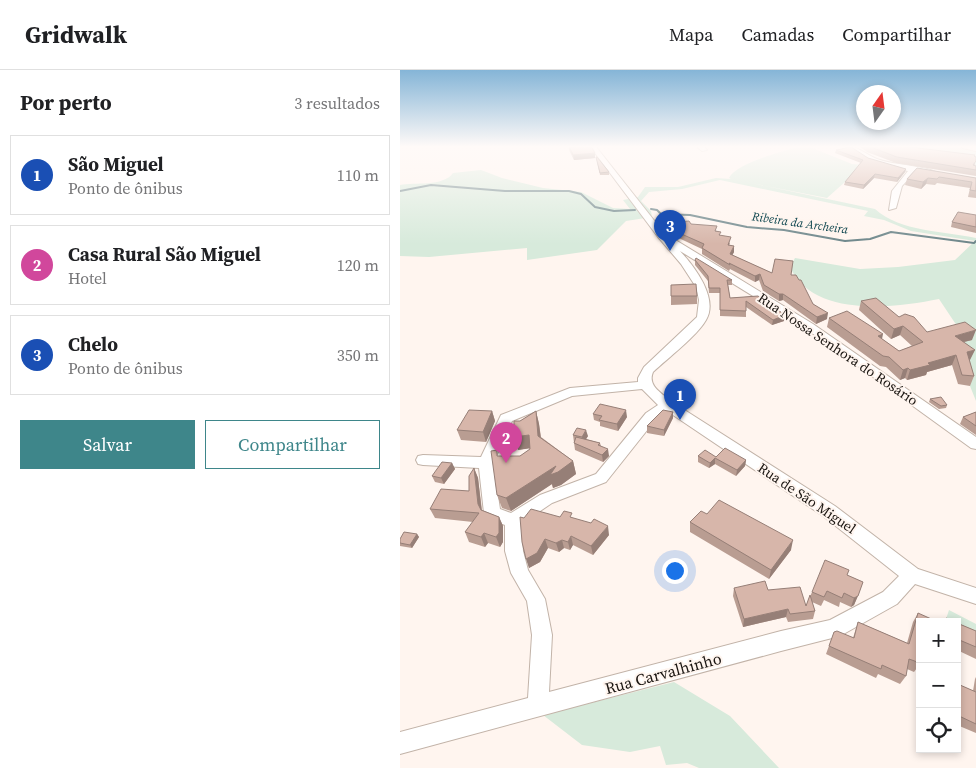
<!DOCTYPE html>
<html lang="pt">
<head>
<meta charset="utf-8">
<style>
  :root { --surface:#fff; --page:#f6f6f6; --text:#202124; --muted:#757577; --line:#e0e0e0; --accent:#3e868a }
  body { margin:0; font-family:"Source Serif 4",serif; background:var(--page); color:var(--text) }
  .controls { position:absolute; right:15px; bottom:15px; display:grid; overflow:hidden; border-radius:0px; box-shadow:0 2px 8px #0003 }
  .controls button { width:45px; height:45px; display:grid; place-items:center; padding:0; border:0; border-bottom:1px solid var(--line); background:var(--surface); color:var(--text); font:25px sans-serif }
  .compass { position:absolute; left:456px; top:15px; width:45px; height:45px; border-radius:50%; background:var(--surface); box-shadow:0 2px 8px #0003; rotate:14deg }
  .you { position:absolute; left:274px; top:500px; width:18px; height:18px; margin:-12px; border:4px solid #fff; border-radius:50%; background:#1a73e8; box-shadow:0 0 0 8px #1a73e833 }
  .badge { display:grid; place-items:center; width:32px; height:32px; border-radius:50%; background:var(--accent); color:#fff; font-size:16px; font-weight:700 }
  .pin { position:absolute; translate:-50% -41px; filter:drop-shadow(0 1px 2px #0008) }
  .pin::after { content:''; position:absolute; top:26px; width:18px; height:15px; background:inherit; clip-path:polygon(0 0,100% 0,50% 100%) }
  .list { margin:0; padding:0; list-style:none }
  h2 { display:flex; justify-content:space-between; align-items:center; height:65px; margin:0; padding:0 20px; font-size:21px }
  h2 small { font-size:16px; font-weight:400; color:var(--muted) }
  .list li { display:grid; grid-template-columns:32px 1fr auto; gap:15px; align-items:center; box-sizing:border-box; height:80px; margin:0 10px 10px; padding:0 10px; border:1px solid var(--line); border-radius:0px }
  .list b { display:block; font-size:19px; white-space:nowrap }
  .list p { margin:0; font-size:16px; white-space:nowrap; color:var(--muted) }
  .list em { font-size:16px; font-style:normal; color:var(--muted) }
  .actions { display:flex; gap:10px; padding:15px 20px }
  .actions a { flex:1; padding:11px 0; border:1px solid var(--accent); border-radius:0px; text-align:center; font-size:18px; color:var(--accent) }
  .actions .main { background:var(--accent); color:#fff }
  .icon { flex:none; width:28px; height:28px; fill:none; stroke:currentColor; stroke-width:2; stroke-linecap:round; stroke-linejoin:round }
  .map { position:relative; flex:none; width:576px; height:698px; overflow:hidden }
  header { display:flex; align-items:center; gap:30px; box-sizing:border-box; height:70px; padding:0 25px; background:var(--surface); border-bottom:1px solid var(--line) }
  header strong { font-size:24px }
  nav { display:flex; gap:28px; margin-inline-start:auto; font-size:18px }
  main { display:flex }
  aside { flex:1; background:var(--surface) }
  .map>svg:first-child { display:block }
  .green { fill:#d7eadb }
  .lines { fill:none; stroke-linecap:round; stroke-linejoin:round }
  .stream { stroke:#6d868a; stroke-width:2 }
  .minor-casing { stroke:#c2b3a8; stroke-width:2 }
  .highway-casing { stroke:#c2b3a8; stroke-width:2 }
  .minor { fill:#fff; fill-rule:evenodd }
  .highway { fill:#fff; fill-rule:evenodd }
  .wall { fill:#b99d92 }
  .shaded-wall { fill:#967f77 }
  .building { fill:#d7b6aa; stroke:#967f77 }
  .labels { text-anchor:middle; stroke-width:4; stroke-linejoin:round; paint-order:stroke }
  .far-water-label { font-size:12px; font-style:italic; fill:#0f4750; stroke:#fff5ef }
  .street-label { font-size:14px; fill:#1a1511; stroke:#fff5ef }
  .near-street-label { font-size:16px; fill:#1a1511; stroke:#fff5ef }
</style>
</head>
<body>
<header>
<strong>Gridwalk</strong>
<nav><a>Mapa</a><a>Camadas</a><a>Compartilhar</a></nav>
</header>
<main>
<aside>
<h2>Por perto<small>3 resultados</small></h2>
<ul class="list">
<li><span class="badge" style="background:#1a4fb4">1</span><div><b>São Miguel</b><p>Ponto de ônibus</p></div><em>110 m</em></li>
<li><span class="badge" style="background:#d1479c">2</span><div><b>Casa Rural São Miguel</b><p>Hotel</p></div><em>120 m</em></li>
<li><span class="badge" style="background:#1a4fb4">3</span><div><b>Chelo</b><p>Ponto de ônibus</p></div><em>350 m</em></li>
</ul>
<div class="actions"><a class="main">Salvar</a><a>Compartilhar</a></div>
</aside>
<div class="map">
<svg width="576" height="698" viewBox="0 0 576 698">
  <rect width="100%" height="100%" fill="#fff5ef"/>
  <path class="green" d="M401 76H407L452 94 464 95 427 128 351 113 475 139C500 162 544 161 576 168V331L564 301 565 268 539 229C494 238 413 248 390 197L395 188 460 199 498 197 555 190 575 171 511 161 484 150 464 146 468 141 320 110 282 119 249 122 241 131 251 141 252 147 226 151 197 180 127 190V178L29 187 0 186V115C15 112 43 117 53 103L81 100 102 108 143 118 181 122 213 138 230 139 223 130 238 127 245 117H278L316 108 331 109 329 108C336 93 384 81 401 76Z
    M488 76H557L576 80V101Z
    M549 540 576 554V573L557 563V552H545Z
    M274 612 330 646 379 698H299L287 693 266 695 260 676 230 682 182 675 143 645Z"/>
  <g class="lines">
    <path class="stream" d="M0 121 31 115 105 121H169L181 124 195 137 214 141 235 140
      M251 139 257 140 261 144 290 145 347 157 384 160 445 171 470 169 491 162 574 173 576 171"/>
    <defs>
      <path id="minor" d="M192 76H198L197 78 264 163 413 254 576 367V379L571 378 405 258 280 181C294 196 319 228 306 250 297 266 268 288 253 302 247 316 262 323 272 332L435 436 518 499 576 518V534L515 514 497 534 440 566 381 581 0 684V662L128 628 132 565 127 531 111 503 105 481V455L86 448 84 443 79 398 23 395 18 394 16 390 18 386 23 385 81 387 101 345 170 318 238 312V308L244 297 297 247 299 230 296 217 281 194 258 167 192 79ZM242 319 258 335 246 343 196 404 140 425 111 443 100 439 93 393 112 351 172 326ZM267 341 423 446 499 506 483 522 430 550 381 561 149 622 152 565 145 529 128 500 123 481 121 454 152 433 206 412 256 349Z
        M296 76H303L307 80 302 81Z
        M448 76C458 76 469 87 480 90 495 95 527 96 538 103L534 105 515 102 502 116 496 138 489 140 492 121 508 101C487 97 462 93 448 76Z"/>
      <path id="highway" d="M561 76H576V81L563 78Z"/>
    </defs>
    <use href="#minor" class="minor-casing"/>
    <use href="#highway" class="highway-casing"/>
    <use href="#minor" class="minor"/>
    <use href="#highway" class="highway"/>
  </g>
  <path class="wall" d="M169 76 195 88 174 90 169 80Z
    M459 76H509L510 77 575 85V96H576V106L496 93 467 82Z
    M436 80 468 88 505 102 497 112 474 108 463 119 444 115 445 112 461 93 435 83Z
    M196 87 209 102V105H200Z
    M517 98 576 108V128L568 127 570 118 537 113 535 115 526 114 521 119 505 115 507 109Z
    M576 145V163L551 157 552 152Z
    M259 146 277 152 291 154 317 161 321 166 330 173 329 176 334 182 332 185 372 203 391 205 413 234 427 249 416 254 383 230 379 231 363 221 359 210 355 212 330 199 329 201 302 184V179L268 163 259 151Z
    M295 190 332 210V215H328L330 228 358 226 385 245 384 251 372 255 346 237V247L320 246V223H309L308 211 295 195Z
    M271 215 297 226V234L271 235Z
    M461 231 499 247 527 262 572 270 564 272 570 290H569L574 306 570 316 558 314 552 295 527 302 526 305 507 310 505 308 500 310 486 297 480 296 427 257 429 248 482 269 499 281 512 276 500 265 491 269 459 240Z
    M530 329 547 335 546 338 539 339 529 332Z
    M92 341 95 351 86 372 61 370 57 360Z
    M136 341 139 354 141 367 173 391 176 404 161 415 153 418 152 414 111 441 102 438 97 425 99 386H120L130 379 129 378 118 380 120 351Z
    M273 342V348L264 366 247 363V356Z
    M576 342V365L560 354 563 347Z
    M193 344 227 347 218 361 200 356V352L194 350Z
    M173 365 188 366 186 369 200 373 201 376 209 386 203 392 175 380Z
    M298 386 316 387 346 390 345 396 336 406 315 394 309 398 298 392Z
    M52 393 55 399 44 414 35 412 32 406Z
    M74 398 78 408 82 440 99 447 103 456V472L100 477 88 473 85 477 69 472 65 462 73 452 35 448 30 439 69 421Z
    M307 444 391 480 369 509 290 462V452Z
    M160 447 173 448 209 465 193 485 173 475 170 480 164 478 159 482 148 478 140 492 129 498 124 448Z
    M17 464 19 467 12 478 0 476V469Z
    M447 505 463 512 454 535 451 537 440 532 439 537 424 530 421 536 412 532 415 541 413 549 388 552 386 547 343 557 333 526 334 518 368 520 406 536 412 522Z
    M518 543 520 552V594L514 602 507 599 506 606 500 614 478 604 476 608 426 584 434 562 453 568 458 552 507 573 513 552Z
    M557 553 576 561V589L557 580Z
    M576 607V663L557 655V619L560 615 573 621 575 609Z"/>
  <path class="shaded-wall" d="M195 83V88L174 90 173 85Z
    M506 99 505 102 497 112 498 108Z
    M475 104 474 108 463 119 464 115Z
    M528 108 526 114 521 119 523 112Z
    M334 176V182L330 190V184Z
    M360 204 359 210 355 212V206Z
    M379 224H383V230L379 231Z
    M428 243 427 249 416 254 417 247Z
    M385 245 384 251 372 255 373 250Z
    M503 256 500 265 491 269 494 259Z
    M576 260 572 270 551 275 555 266Z
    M483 264 481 274 478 266Z
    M575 280 570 290 563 292 567 282Z
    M556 285 552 295 527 302 526 305 507 310 510 300 528 293Z
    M508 298 505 308 500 310 503 300Z
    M226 340 227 347 218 361 217 354Z
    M92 341 95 351 86 372 83 362Z
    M136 341 139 354 142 378 138 366Z
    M273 342V348L264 366V360Z
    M186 360 188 366 183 374 182 367Z
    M129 365 132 378 118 380 114 367Z
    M208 379 209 386 203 392 202 385Z
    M315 388V394L309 398 310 393Z
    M346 390 345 396 336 406 337 400Z
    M173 391 176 404 161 415 153 418 152 414 111 441 106 428 156 396Z
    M52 393 55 399 44 414 41 408Z
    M74 398 78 408 82 444 78 434Z
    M99 447 103 456V472L100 477 96 467Z
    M208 456 209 465 193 485 191 476Z
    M84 463 88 473 85 477 81 467Z
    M17 464 19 467 12 478 10 475Z
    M171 466 173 475 170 480 168 472Z
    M145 469 148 478 140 492 129 498 126 489Z
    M162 470 164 478 159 482 156 473Z
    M393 470 391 480 369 509 371 500Z
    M458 526 454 535 451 537 454 528Z
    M388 539 386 547 343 557 344 549Z"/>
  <path class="building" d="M169 76H191L195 83 173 85Z
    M468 76H509L510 77 575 85 574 86 576 87V91L573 95 576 96V100L497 87Z
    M451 77 468 88 506 99 498 108 475 104 464 115 445 112 463 90 436 80Z
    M196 87H197L209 102 200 103Z
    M517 98 576 108V121L570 120 572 112 539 107 537 109 528 108 523 112 507 109Z
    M558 142 576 145V157L552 152Z
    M270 144 277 152 289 151 291 154 317 156 315 161 321 162 319 165 331 167 328 175 334 176 330 184 372 203 375 189 393 191 391 205H396L399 210H401L413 234 428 243 417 247 383 224H379L364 215 360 204 355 206 329 193 330 195 302 178 304 174 268 158 259 146Z
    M296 188 332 210H327L330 228 358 226 385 245 373 250 346 231V241L320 240V218H309L308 206 295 190Z
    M296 214 297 226H271V215Z
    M476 228 499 247 505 244 514 247 527 262 565 252 576 260 555 266 575 280 567 282 574 306 562 305 556 285 528 293 530 295 510 300 508 298 503 300 489 287 483 286 429 248 447 241 483 264 478 266 499 281 523 272 503 256 494 259 461 231Z
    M541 327 547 335 541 336 530 329Z
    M200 334 226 340 217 354 199 350 202 346 193 344Z
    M69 340 92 341 83 362 57 360Z
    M263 340 273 342 264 360 247 356Z
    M136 341 138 366 173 391 158 402 150 405 156 396 106 428 97 425 91 381 97 380V386H120L130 379 129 365 114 367V351H120Z
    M576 342V356L563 347Z
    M177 358 186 360 182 367 173 365Z
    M176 367 200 373 198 375 208 379 202 385 174 373Z
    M325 378 346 390 337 400 315 388 310 393 298 386 305 380 316 387Z
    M42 392 52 393 41 408 32 406Z
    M74 398 78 434 81 440 99 447V463L96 467 84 463 81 467 65 462 79 443 30 439 41 419 69 421V406Z
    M319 430 393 470 371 500 290 452 301 441 307 444Z
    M131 439 160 447 164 441 172 443 170 447 191 453 194 449 208 456 191 476 171 466 168 472 162 470 156 473 145 469 137 483 126 489 122 472 120 447 124 448Z
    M4 462 17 464 10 475 0 473V469Z
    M425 490 449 500 447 505 463 512 458 526 454 528 444 523 442 528 427 521 424 527 412 522Z
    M365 511 368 520 400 517 406 536 410 525 415 541 390 544 388 539 344 549 334 518Z
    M518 543 538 552H520V593L509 589 506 606 482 595 481 599 429 576 434 562 437 561 454 568 458 552 509 574Z
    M546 548 555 552H545Z
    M557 553 576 561V577L557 569Z
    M560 615 576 622V654L557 645V636Z"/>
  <linearGradient id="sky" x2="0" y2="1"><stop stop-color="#85b5d7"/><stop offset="0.44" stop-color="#fffaf8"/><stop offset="1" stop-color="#fffaf8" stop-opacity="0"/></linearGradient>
  <rect width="576" height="174" fill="url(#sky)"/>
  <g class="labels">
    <g class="far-water-label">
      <text transform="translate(400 153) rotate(8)" y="4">Ribeira da Archeira</text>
    </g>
    <g class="street-label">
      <text transform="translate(438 279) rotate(34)" y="5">Rua Nossa Senhora do Rosário</text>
      <text transform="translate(407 428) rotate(34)" y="5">Rua de São Miguel</text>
    </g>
    <g class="near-street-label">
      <text transform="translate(263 603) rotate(-15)" y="6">Rua Carvalhinho</text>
    </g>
  </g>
</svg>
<div class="controls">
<button>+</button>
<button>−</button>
<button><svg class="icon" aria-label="locate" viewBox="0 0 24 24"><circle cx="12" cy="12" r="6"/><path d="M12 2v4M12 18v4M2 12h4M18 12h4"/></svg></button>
</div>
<svg class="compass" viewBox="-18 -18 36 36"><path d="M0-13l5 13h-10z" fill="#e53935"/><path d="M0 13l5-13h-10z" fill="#757577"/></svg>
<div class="you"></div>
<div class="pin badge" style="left:280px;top:350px;background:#1a4fb4">1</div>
<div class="pin badge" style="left:106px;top:393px;background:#d1479c">2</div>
<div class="pin badge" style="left:270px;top:181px;background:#1a4fb4">3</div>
</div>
</main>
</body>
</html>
